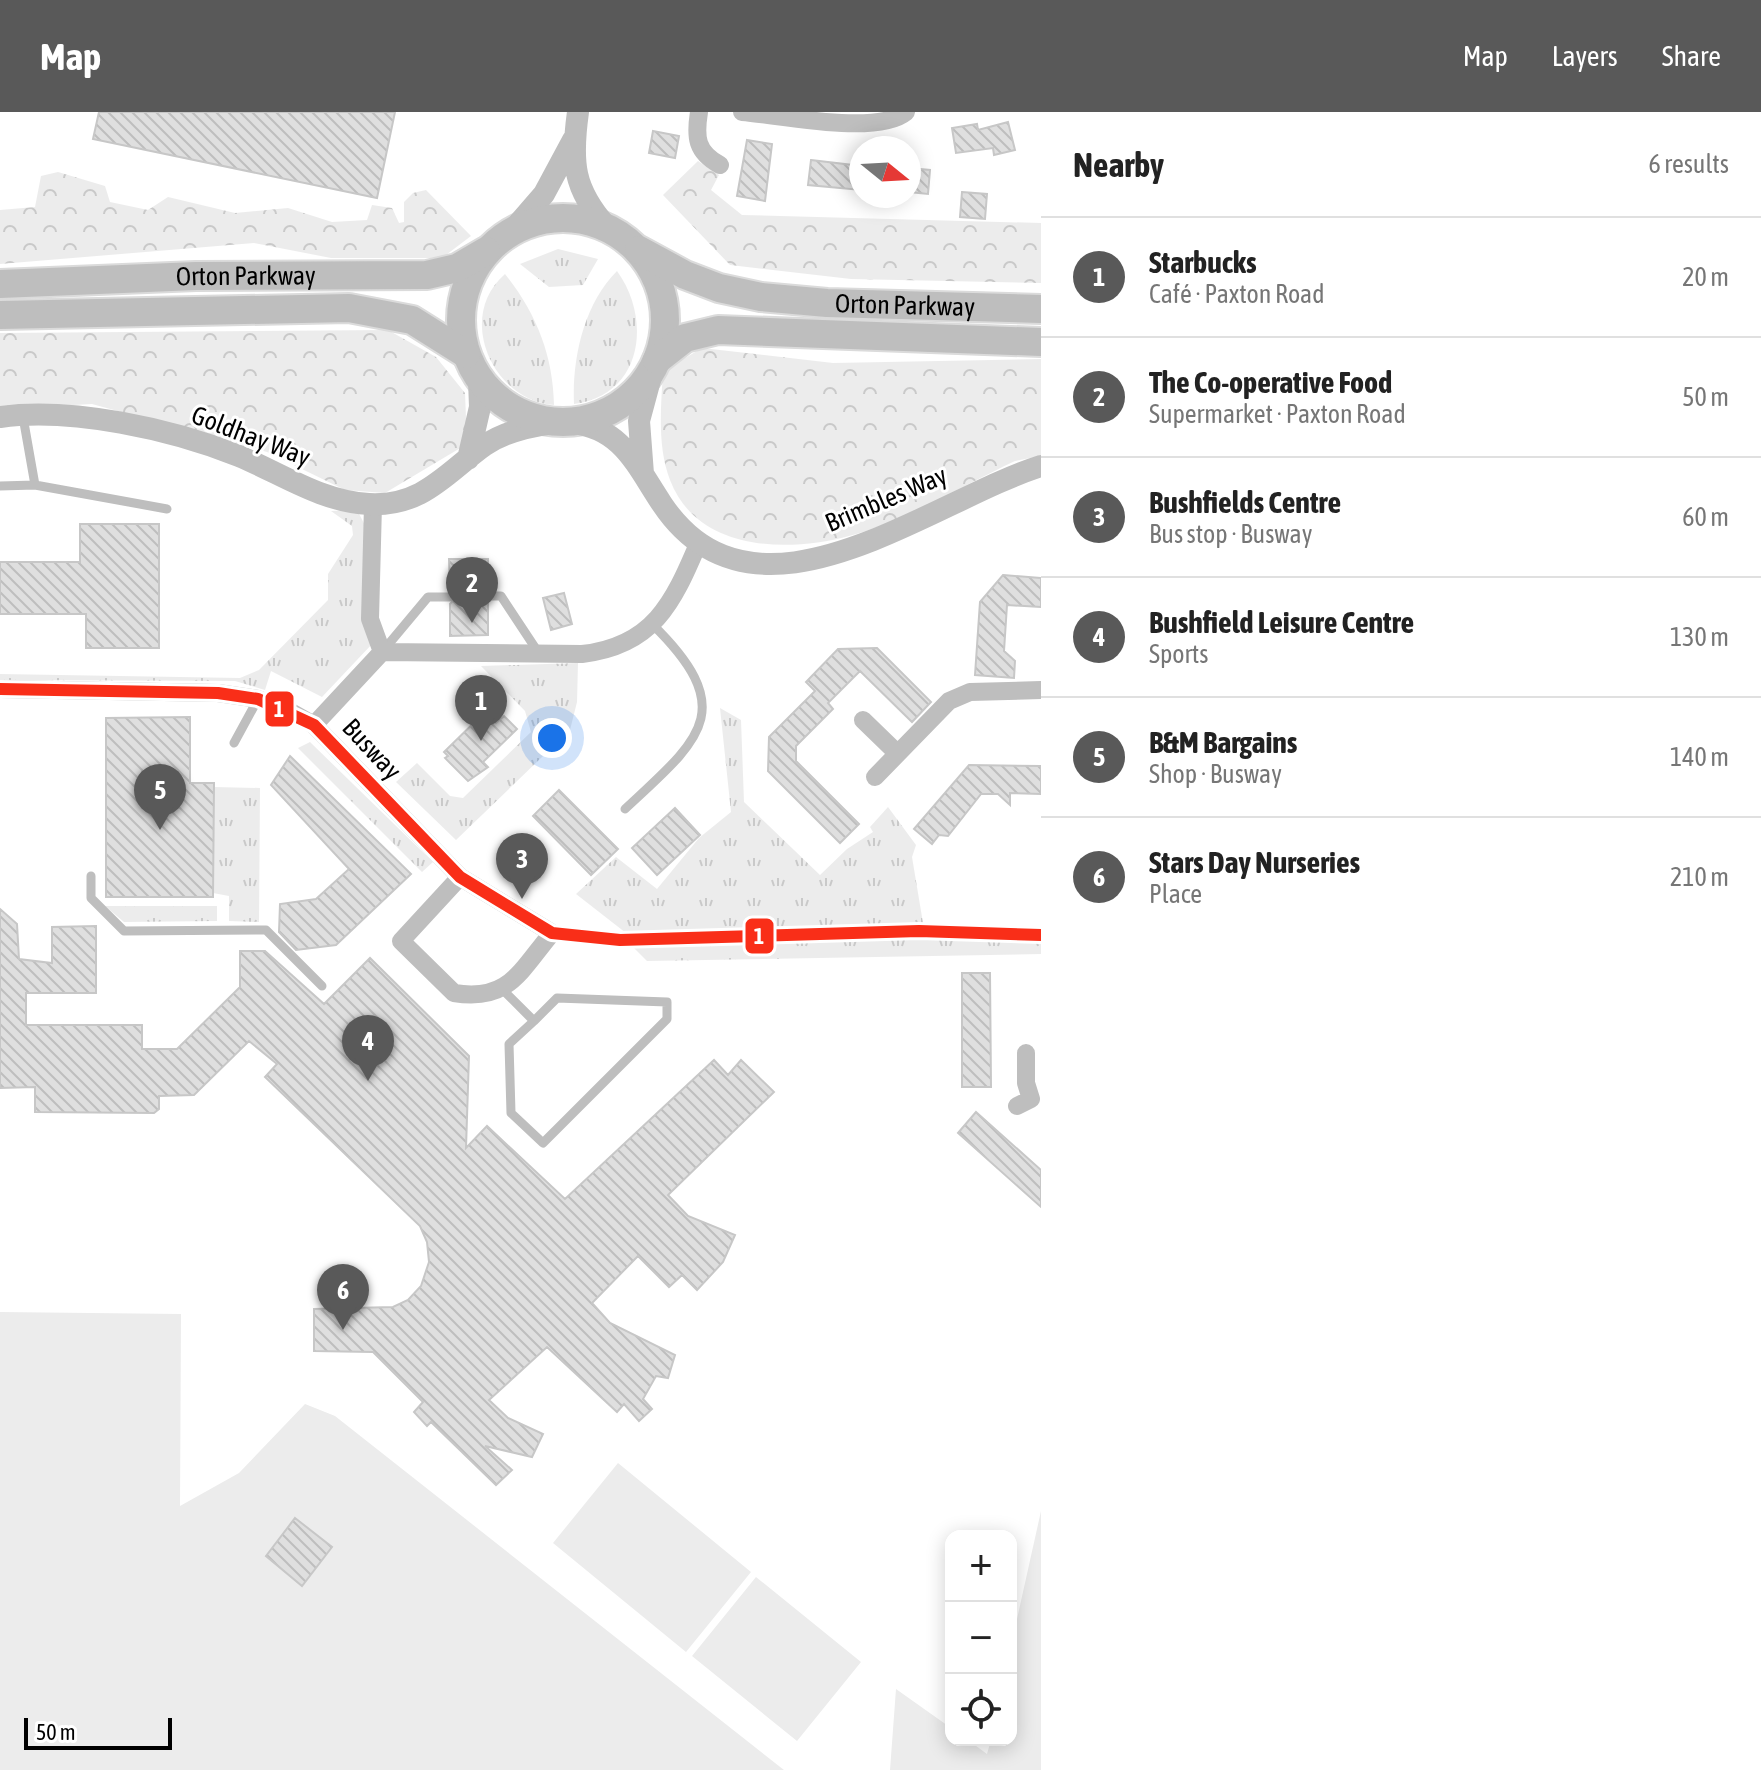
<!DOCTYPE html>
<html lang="en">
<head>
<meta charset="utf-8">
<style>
  :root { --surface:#fff; --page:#f2f2f2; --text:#222; --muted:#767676; --line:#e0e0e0; --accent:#595959 }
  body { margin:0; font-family:"Asap Condensed",sans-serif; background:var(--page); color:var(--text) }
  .controls { position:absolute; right:24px; bottom:24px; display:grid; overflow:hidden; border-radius:16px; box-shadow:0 4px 20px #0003 }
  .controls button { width:72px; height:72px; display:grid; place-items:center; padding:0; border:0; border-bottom:2px solid var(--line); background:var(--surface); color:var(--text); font:40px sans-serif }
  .compass { position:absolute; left:849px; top:24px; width:72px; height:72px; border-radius:50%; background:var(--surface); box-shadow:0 4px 20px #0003; rotate:108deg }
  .scale { position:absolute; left:24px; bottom:20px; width:148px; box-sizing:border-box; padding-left:8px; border:4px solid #000; border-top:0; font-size:22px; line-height:28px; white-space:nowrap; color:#000; -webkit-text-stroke:6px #fff; paint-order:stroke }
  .you { position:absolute; left:552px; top:626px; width:28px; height:28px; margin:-20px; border:6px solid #fff; border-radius:50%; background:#1a73e8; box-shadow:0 0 0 12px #1a73e833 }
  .badge { display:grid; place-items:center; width:52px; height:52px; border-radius:50%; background:var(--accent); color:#fff; font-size:26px; font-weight:700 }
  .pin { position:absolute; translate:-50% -66px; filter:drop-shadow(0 2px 4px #0008) }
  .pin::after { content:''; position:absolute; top:42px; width:28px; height:24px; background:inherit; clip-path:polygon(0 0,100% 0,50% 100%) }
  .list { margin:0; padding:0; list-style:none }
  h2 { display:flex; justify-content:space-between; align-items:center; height:104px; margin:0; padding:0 32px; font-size:34px }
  h2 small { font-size:26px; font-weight:400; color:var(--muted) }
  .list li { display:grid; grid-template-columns:52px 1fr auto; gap:24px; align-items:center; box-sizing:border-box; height:120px; padding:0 32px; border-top:2px solid var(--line) }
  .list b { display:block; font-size:30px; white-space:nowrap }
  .list p { margin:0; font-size:26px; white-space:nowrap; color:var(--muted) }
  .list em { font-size:26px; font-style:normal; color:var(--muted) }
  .icon { flex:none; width:44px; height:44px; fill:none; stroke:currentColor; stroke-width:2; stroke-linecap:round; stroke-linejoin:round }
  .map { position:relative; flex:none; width:1041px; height:1658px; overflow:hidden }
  header { display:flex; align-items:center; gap:48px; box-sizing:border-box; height:112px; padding:0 40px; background:var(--accent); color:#fff }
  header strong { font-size:38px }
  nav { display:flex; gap:44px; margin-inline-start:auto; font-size:28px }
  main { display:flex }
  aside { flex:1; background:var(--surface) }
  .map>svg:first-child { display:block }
  .grass { fill:url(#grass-tufts) }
  .forest { fill:url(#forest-crowns) }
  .park { fill:#ececec }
  .building { fill:url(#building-back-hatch); stroke:#c7c7c7; stroke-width:2 }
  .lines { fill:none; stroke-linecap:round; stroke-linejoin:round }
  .primary-casing { stroke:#dbdbdb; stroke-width:32 }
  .service { stroke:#bebebe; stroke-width:9 }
  .minor { stroke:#bebebe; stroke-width:18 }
  .tertiary { stroke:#bebebe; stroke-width:22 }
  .primary { stroke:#bebebe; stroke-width:28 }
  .bus-1-casing { stroke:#fff; stroke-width:18 }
  .bus-1 { stroke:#f92e18; stroke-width:12 }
  .labels { text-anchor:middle; stroke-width:6; stroke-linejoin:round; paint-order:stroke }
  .street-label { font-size:26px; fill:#000; stroke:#fff }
  .line-badge { stroke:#fff; stroke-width:3 }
  .badge-label { font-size:22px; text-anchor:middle; font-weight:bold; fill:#fff }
</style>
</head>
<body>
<header>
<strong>Map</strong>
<nav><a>Map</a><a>Layers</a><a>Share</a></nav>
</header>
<main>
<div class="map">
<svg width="1041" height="1658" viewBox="0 0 1041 1658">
  <defs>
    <pattern id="grass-tufts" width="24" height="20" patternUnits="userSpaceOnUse" patternTransform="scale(2)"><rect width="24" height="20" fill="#ececec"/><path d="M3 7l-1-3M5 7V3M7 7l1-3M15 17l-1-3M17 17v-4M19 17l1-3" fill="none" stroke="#c9c9c9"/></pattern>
    <pattern id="forest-crowns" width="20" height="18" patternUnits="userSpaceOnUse" patternTransform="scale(2)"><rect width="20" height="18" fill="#ececec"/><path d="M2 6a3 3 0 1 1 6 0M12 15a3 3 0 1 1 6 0" fill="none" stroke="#c9c9c9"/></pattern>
    <pattern id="building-back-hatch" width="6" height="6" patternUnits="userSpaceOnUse" patternTransform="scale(2)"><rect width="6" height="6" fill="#dfdfdf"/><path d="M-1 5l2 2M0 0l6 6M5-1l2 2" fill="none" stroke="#bebebe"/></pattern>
  </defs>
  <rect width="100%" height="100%" fill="#fff"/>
  <path class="grass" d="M558 137 598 147 583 173 549 175 520 152Z
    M617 159C652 207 643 283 574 292 572 246 584 192 617 159Z
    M505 162C536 201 553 243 554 293 493 289 455 205 505 162Z
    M357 398 367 417 373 531 322 585 271 559 265 578 235 569 0 568V562L240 566 259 558 328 488V462L353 423 352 414 331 399Z
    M578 551 577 590 570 618 456 728 396 670 417 651 450 684 463 686 531 620 525 599 481 554Z
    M720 596 741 608 744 690 820 763 847 737 873 720 870 715 888 695 916 733 912 745 923 811 626 821 576 782 616 745 657 777 699 726 731 700Z
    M310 630 433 750 422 760 298 636Z
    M214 675 260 676 259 810 229 809V784L213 781Z
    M105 794H217V809L124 810Z
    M923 826 1041 830V842L647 849 631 833Z"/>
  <path class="forest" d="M698 49 719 63 711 78 742 103 1041 111V171L851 167 730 153 663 83Z
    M58 60 105 74 110 90 148 98 168 85 235 101 288 96 332 110 367 108 372 93 392 96 399 111 404 110V90L413 81 426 78 471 124 442 146H331L254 131 0 152V98L35 95 41 64Z
    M388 218 436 245 465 281 467 332 385 381 345 378 267 340 92 292 0 297V221Z
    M702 236 833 251 1041 247V344L1015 349C966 372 900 411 849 424 786 441 697 439 670 368 657 334 661 295 663 259Z"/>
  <path class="park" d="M0 1200 181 1202 180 1394 239 1361 305 1292 335 1304 784 1658H0Z
    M618 1351 751 1460 686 1540 553 1431Z
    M1041 1399V1658H890L896 1577 951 1616V1628H968L987 1642 991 1628H1011V1534Z
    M756 1465 861 1550 797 1629 692 1544Z"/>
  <path class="building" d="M99 0H395L377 86 93 27Z
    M1008 10 1015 38 994 43 993 36 956 41 952 16 977 12 978 18Z
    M653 19 679 24 675 46 649 41Z
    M747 28 772 32 765 89 737 84Z
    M811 48 861 54V78L808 73Z
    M909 56 930 58 928 82 909 80Z
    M962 80 987 82 985 107 960 105Z
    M80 412H159V536H86V502H0V450H80Z
    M449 447H488V477L481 485 488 491V523L450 524V492L457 484 450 478Z
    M1003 463 1041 466V495L1007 493 1004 539 1015 549 1014 566 975 563 980 490Z
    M564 481 572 512 551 518 543 486Z
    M877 536 931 590 912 610 860 559 828 591 833 597 796 634V649L859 712 840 731 768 659 769 625 815 579 806 570 838 537Z
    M485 600 496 611 504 604 517 617 483 650 488 655 468 669 445 646 448 644 444 640Z
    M190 605V671H214L213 785H106V606Z
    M290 644 411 762 336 833 296 838 279 820 280 792 316 787 349 757 271 673Z
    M969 653 1041 654V682L1010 681V693L998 682H981L948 724 939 723 932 732 914 717Z
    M559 678 618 737 591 763 533 704Z
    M675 696 700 723 657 763 632 736Z
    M0 797 17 812 19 847 52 851V815L96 814V881H26V913H142V937H177L240 875V839H265L324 892 370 846 469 944 466 1036 487 1014 565 1087 714 948 728 963 741 948 774 980 668 1083 688 1104 735 1123 723 1150 697 1178 682 1163 669 1175 638 1144 592 1191 610 1211 675 1243 668 1266 656 1264 643 1287 652 1297 639 1309 624 1292 617 1300 547 1235 489 1288 508 1306 543 1322 532 1345 485 1334 512 1358 496 1373 431 1310 427 1314 414 1300 423 1290 373 1240 314 1239V1197L393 1195 408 1188 421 1174 429 1150 427 1130 420 1114 265 965 277 952 249 929 194 983 159 984V997L154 1001 35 1000V975L0 976Z
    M962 861H990L991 975H962Z
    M976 1000 1041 1058V1095L958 1021Z
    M295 1406 332 1435 302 1474 266 1444Z"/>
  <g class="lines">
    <defs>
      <g id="primary">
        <circle cx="563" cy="208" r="102"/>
        <path id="s1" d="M639 138 685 163 719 176 761 185 827 191 1041 197"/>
        <path id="s2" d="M0 172 196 164 427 163 457 156 486 139"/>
        <path d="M0 203 349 196 412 208 466 242"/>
        <path d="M657 248 685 226 718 218 1041 230"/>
      </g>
    </defs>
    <use href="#primary" class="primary-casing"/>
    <path class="service" d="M35 373 167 397
      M0 374 35 373 23 305
      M488 484H501L538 540
      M382 540 428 485H450
      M234 631 258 587
      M625 697C699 628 741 599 652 512
      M91 764V786L124 819 266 818 322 874
      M552 821 620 828 919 819 1041 823
      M502 877 534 909 509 932 511 1001 543 1031 667 907V890L557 886 534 909"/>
    <path class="minor" d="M699 0C695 25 696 40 720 53
      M742 0C780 3 877 24 906 0
      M373 393 370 507 382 540
      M0 577 218 581 258 587 291 600 314 613 460 765 552 821C520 859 509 890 454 881L401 829 460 765
      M863 608 897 641
      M314 613 382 540 582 542C653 534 673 491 698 432
      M875 665 949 589 970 580 1041 578
      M1017 994 1031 987 1026 971V941"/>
    <path class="tertiary" d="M578 0C571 50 573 77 607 115
      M512 119 544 82 573 28
      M0 305C71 295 172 317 239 344 282 362 322 390 369 392 423 395 447 360 485 333 506 319 530 314 554 311
      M572 311C622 316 636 353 662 392 755 531 928 390 1041 354
      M468 347 480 295 479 268
      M643 362 639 309 653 257"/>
    <use href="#primary" class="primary"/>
    <defs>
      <path id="bus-1" d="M0 577 218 581 258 587 314 613 460 765 552 821 620 828 919 819 1041 823"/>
    </defs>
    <use href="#bus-1" class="bus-1-casing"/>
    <use href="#bus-1" class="bus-1"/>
  </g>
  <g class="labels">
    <g class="street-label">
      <text dy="9" stroke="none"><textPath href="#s2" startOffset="246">Orton Parkway</textPath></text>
      <text dy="9" stroke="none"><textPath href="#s1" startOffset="276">Orton Parkway</textPath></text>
      <text transform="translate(251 324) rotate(21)" y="9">Goldhay Way</text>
      <text transform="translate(886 387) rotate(-23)" y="9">Brimbles Way</text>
      <text transform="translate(372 637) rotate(47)" y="9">Busway</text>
    </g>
  </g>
  <g class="line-badge">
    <rect x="264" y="578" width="31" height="38" rx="8" fill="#f92e18"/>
    <rect x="744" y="805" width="31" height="38" rx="8" fill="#f92e18"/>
  </g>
  <g class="badge-label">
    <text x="279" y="605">1</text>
    <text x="759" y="832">1</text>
  </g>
</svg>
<div class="controls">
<button>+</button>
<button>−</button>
<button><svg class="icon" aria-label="locate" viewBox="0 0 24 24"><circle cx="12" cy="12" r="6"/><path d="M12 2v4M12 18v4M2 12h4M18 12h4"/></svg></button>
</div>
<svg class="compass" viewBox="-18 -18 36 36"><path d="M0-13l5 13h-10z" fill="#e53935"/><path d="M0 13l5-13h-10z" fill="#767676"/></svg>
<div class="scale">50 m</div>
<div class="you"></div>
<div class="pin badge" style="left:481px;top:629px">1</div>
<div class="pin badge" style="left:472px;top:511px">2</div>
<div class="pin badge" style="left:522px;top:787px">3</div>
<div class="pin badge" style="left:368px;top:969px">4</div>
<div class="pin badge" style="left:160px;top:718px">5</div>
<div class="pin badge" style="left:343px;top:1218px">6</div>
</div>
<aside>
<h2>Nearby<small>6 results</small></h2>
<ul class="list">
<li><span class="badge">1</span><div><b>Starbucks</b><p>Café · Paxton Road</p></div><em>20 m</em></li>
<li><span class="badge">2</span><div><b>The Co-operative Food</b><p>Supermarket · Paxton Road</p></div><em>50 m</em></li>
<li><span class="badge">3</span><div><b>Bushfields Centre</b><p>Bus stop · Busway</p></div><em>60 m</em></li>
<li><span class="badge">4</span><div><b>Bushfield Leisure Centre</b><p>Sports</p></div><em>130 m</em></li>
<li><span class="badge">5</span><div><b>B&amp;M Bargains</b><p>Shop · Busway</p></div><em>140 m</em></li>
<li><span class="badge">6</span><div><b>Stars Day Nurseries</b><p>Place</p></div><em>210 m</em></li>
</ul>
</aside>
</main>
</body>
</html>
